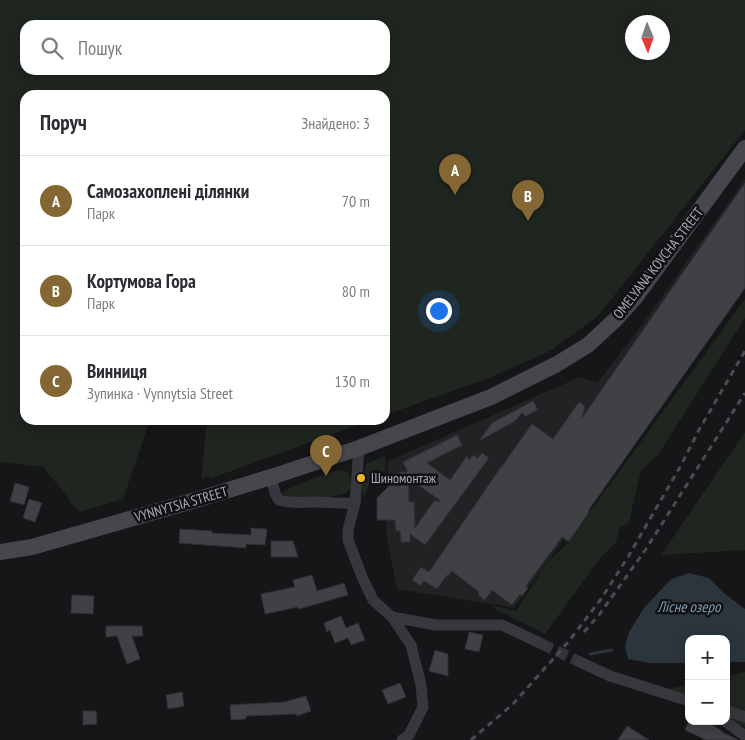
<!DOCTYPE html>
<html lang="uk">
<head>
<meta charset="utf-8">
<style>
  :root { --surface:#fff; --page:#f7f7f7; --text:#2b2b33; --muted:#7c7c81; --line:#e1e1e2; --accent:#856733 }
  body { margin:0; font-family:"PT Sans Narrow",sans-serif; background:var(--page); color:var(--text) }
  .controls { position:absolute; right:15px; bottom:15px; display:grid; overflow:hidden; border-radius:10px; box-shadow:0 2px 12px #0003 }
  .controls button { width:45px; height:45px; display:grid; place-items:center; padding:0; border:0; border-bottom:1px solid var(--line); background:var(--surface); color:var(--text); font:25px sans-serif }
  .compass { position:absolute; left:625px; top:15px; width:45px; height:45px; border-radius:50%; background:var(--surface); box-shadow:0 2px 12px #0003; rotate:178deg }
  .you { position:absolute; left:438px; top:310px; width:18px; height:18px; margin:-12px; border:4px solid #fff; border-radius:50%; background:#1a73e8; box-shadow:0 0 0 8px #1a73e833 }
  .badge { display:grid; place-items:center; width:32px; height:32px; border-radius:50%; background:var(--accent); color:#fff; font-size:16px; font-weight:700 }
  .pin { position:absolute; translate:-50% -41px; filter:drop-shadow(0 1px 2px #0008) }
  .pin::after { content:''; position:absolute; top:26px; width:18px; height:15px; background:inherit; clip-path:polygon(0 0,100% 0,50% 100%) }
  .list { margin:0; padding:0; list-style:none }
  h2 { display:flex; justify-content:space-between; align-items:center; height:65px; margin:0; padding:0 20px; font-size:21px }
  h2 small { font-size:16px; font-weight:400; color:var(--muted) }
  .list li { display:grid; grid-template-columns:32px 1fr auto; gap:15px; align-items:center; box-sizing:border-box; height:90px; padding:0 20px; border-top:1px solid var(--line) }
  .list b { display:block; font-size:19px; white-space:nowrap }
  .list p { margin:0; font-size:16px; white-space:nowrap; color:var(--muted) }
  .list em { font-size:16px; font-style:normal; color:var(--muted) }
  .icon { flex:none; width:28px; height:28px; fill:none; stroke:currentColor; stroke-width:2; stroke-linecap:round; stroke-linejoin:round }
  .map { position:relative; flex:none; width:745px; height:740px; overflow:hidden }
  .search { position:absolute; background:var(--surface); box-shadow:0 2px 12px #0003; left:20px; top:20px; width:370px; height:55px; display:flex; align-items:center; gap:12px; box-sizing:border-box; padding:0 18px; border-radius:15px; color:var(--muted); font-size:19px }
  .panel { position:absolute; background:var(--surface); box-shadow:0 2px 12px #0003; left:20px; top:90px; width:370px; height:335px; border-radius:15px }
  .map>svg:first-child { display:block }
  .built { fill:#222225 }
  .green { fill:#1e261f; fill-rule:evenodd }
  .water { fill:#2c353c }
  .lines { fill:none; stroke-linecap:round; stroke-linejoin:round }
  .stream { stroke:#2c353c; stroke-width:3 }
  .building { fill:#404145; stroke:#303034; fill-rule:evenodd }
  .minor-tunnel { stroke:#333438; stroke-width:11; stroke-dasharray:11 5.5; stroke-linecap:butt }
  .minor { stroke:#37383d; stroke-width:11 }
  .secondary { stroke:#45474d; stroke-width:16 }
  .rail { stroke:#4a4c52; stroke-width:3; stroke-dasharray:6 5; stroke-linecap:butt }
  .poi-dot { fill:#f2b134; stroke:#111113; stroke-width:2 }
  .labels { text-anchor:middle; stroke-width:5; stroke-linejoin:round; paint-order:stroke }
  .street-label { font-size:14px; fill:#a8adb8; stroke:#111113 }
  .poi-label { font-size:14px; fill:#a8adb8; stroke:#111113; text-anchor:start }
  .water-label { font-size:15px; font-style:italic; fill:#7f9bb3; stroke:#111113 }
</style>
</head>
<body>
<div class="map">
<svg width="745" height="740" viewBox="0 0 745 740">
  <rect width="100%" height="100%" fill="#161618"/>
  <path class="built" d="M745 179V288L587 507 593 512 569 544 563 540 514 608 397 589 386 533 388 461 580 377 597 383 642 325Z"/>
  <path class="green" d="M0 0H745V130L598 316 550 351 486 379 385 415V95H25V420H150L123 499 80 512 75 506H73L62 490 43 467 0 462ZM632 22H662V52H632ZM25 25H385V70H25Z
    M745 299V318L658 455 641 470 629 522 620 527 616 542 602 556 545 634 491 607H500L516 611 548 561 563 548 582 525 594 506Z
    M207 420H371L209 479V476L201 479Z
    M745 432V550L661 555Z
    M385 456V471L372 476C369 482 368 492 364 496L362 494 361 485 366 464Z
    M337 470 345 471 349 473 351 488 344 494 320 499H286L282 494C292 484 323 476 337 470Z
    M745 672V727L726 717V676Z
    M689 684V699L669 689Z"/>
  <path class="water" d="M689 573 709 578 725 594 745 609V662H726V639H689V663H650L628 659 625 646 629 632 644 608 671 579Z"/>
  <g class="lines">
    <path class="stream" d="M590 654 612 650"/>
  </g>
  <path class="building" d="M745 183V288L588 511 589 512 569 541 562 537 526 586 528 588 522 596 520 594 512 605 492 590 485 600 478 595 479 592 452 571 448 576 447 575 437 589 424 581 421 586 412 580 421 567 429 572 501 467 503 469 502 466 532 424 553 439 579 402 585 406 582 418Z
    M533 401 538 410 526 416 522 413 515 421 479 441 492 423Z
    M457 435 462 445 427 463 450 480 467 456 469 460 473 455 478 458 482 453 489 458 425 545 410 534V542H401L400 531H396L395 520H377V498L390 485 400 486 399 472H408L403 462ZM408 478 441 501H434L415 528 414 502H409Z
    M15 483 29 487 24 505 10 501Z
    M29 499 42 503 35 522 23 518Z
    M251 528 267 529 265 545 246 544V548L179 543 180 529 212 531V533L251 535Z
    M271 541H293L298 557H271Z
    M312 575 317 591 344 583 348 595 299 609 298 607 265 614 261 594 295 587 293 580Z
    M72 595 94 596 93 614 71 613Z
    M341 616 346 628 358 623 365 640 351 645 348 638 335 643 330 630 327 632 324 623Z
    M106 626H142L143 636H132L140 659 127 664 117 636 106 637Z
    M469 632 483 635 479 652 465 649Z
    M435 650 448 654V676L429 671Z
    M400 683 406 697 388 704 382 690Z
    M182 692 184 706 168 709 166 695Z
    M306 696 311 711 297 716 296 714 246 716V719L231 720 230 705 284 702Z
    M83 711H96L97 724 83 725Z
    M689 721H706L722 731V732L738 740H706L685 730Z
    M627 726 649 740H618Z"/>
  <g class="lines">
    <path class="minor-tunnel" d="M542 644 580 662"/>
    <path class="minor" d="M359 448 355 503 348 530V540L363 579 373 600 392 617 411 645 421 685 423 707 409 735 402 740
      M271 477 275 493 279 500C293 504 302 502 315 502 328 502 342 504 355 503
      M392 617 436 625H502L542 644
      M580 662 610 676 689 701
      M726 710 745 717
      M725 721 745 736"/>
    <path class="secondary" d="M0 552 32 547 189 502 271 477 359 448 491 397 557 364 588 345 615 320 634 299 745 148"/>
    <path class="rail" d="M584 632 599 615 646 549 745 393
      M471 740 513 704 569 641 601 599 628 557 680 467 700 428 745 351"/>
  </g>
  <circle class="poi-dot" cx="361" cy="478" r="5"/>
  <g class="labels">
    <g class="street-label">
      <text transform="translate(658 263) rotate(-52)" y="5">OMELYANA KOVCHA STREET</text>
      <text transform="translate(181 504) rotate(-16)" y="5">VYNNYTSIA STREET</text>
    </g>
    <g class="poi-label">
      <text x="371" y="483">Шиномонтаж</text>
    </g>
    <g class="water-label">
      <text x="689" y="612">Лісне озеро</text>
    </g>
  </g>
</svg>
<div class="controls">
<button>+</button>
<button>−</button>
</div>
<svg class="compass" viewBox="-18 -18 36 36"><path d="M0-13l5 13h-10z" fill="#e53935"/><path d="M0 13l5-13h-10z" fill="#7c7c81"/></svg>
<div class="you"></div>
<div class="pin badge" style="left:455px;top:195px">A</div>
<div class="pin badge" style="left:528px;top:221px">B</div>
<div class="pin badge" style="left:326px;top:476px">C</div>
<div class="search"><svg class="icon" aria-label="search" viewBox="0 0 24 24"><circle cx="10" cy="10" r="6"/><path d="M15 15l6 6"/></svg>Пошук</div>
<section class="panel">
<h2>Поруч<small>Знайдено: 3</small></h2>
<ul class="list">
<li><span class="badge">A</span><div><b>Самозахоплені ділянки</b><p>Парк</p></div><em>70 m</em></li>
<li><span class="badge">B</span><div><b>Кортумова Гора</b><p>Парк</p></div><em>80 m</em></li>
<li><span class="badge">C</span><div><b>Винниця</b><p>Зупинка · Vynnytsia Street</p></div><em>130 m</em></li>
</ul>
</section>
</div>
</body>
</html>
